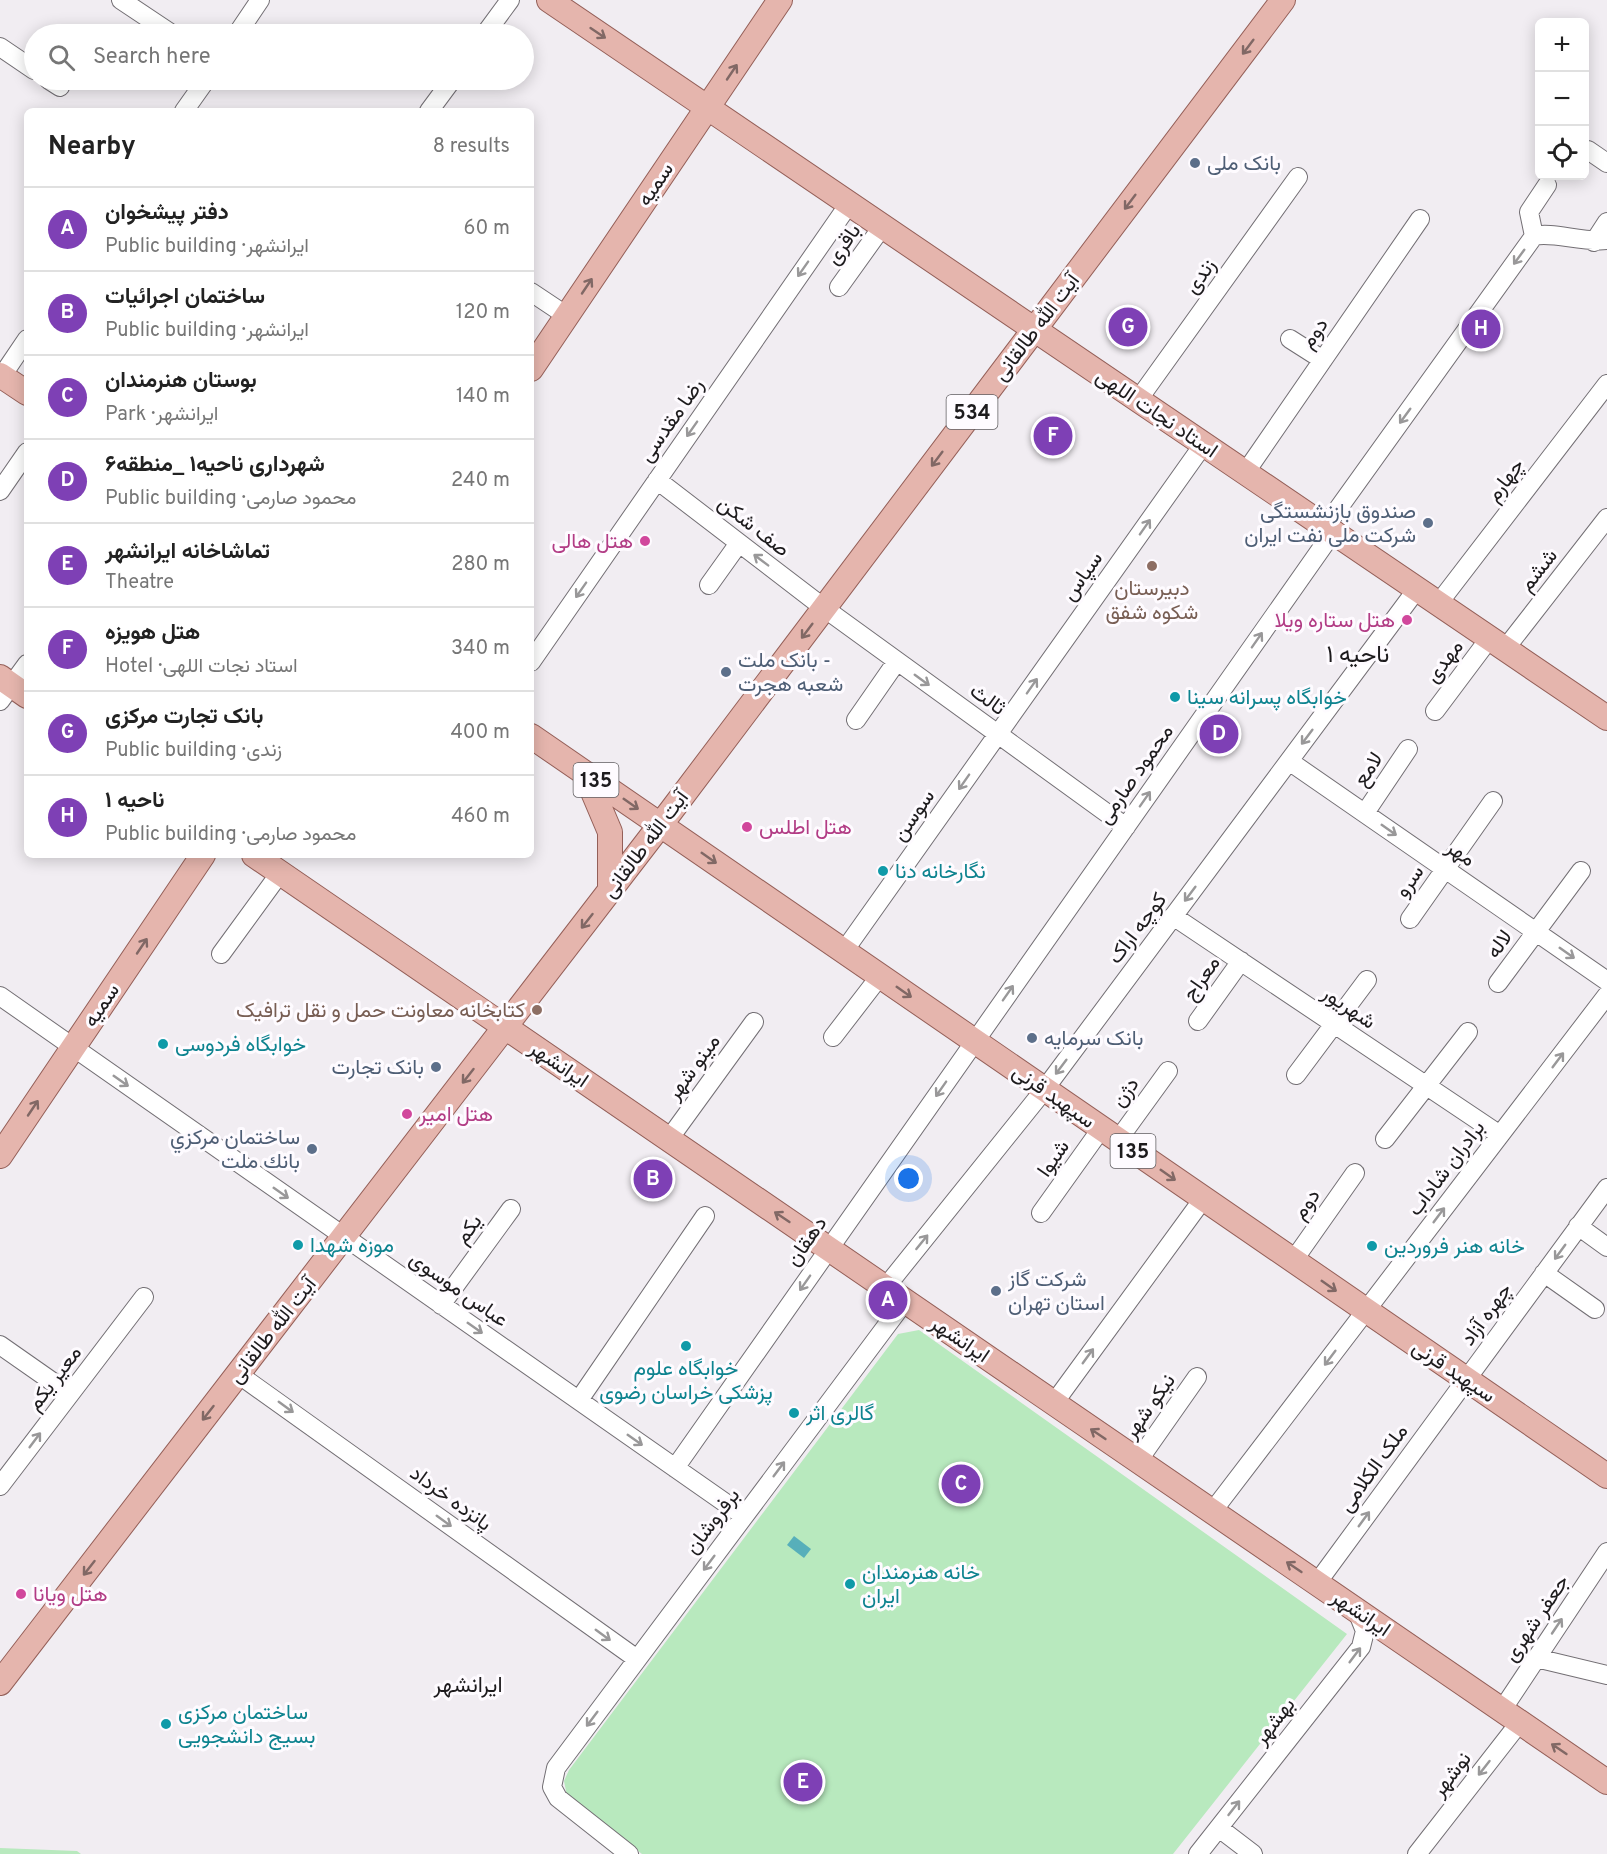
<!DOCTYPE html>
<html lang="en">
<head>
<meta charset="utf-8">
<style>
  :root { --surface:#fff; --page:#f2f2f2; --text:#222; --muted:#767676; --line:#e0e0e0; --accent:#7e40b5 }
  body { margin:0; font-family:Overpass,Vazirmatn,sans-serif; background:var(--page); color:var(--text) }
  .controls { position:absolute; right:18px; top:18px; display:grid; overflow:hidden; border-radius:9px; box-shadow:0 3px 15px #0003 }
  .controls button { width:54px; height:54px; display:grid; place-items:center; padding:0; border:0; border-bottom:2px solid var(--line); background:var(--surface); color:var(--text); font:30px sans-serif }
  .you { position:absolute; left:909px; top:1179px; width:21px; height:21px; margin:-15px; border:4px solid #fff; border-radius:50%; background:#1a73e8; box-shadow:0 0 0 9px #1a73e833 }
  .badge { display:grid; place-items:center; width:39px; height:39px; border-radius:50%; background:var(--accent); color:#fff; font-size:20px; font-weight:700 }
  .pin { position:absolute; translate:-50% -50%; border:3px solid #fff; box-shadow:0 2px 6px #0006 }
  .list { margin:0; padding:0; list-style:none }
  h2 { display:flex; justify-content:space-between; align-items:center; height:78px; margin:0; padding:0 24px; font-size:26px }
  h2 small { font-size:20px; font-weight:400; color:var(--muted) }
  .list li { display:grid; grid-template-columns:39px 1fr auto; gap:18px; align-items:center; box-sizing:border-box; height:84px; padding:0 24px; border-top:2px solid var(--line) }
  .list b { display:block; font-size:22px; white-space:nowrap }
  .list p { margin:0; font-size:20px; white-space:nowrap; color:var(--muted) }
  .list em { font-size:20px; font-style:normal; color:var(--muted) }
  .icon { flex:none; width:33px; height:33px; fill:none; stroke:currentColor; stroke-width:2; stroke-linecap:round; stroke-linejoin:round }
  .map { position:relative; flex:none; width:1607px; height:1854px; overflow:hidden }
  .search { position:absolute; background:var(--surface); box-shadow:0 3px 15px #0003; left:24px; top:24px; width:510px; height:66px; display:flex; align-items:center; gap:15px; box-sizing:border-box; padding:0 21px; border-radius:33px; color:var(--muted); font-size:22px }
  .panel { position:absolute; background:var(--surface); box-shadow:0 3px 15px #0003; left:24px; top:108px; width:510px; height:750px; border-radius:9px }
  .map>svg:first-child { display:block }
  .green { fill:#b8e9be }
  .water { fill:#57afba }
  .lines { fill:none; stroke-linecap:round; stroke-linejoin:round }
  .minor-casing { stroke:#736f74; stroke-width:20 }
  .major-casing { stroke:#945f58; stroke-width:26 }
  .minor { stroke:#fff; stroke-width:18 }
  .major { stroke:#e5b5ad; stroke-width:24 }
  .oneway { stroke:#816865 }
  .oneway2 { stroke:#999899 }
  .service-dot { fill:#5c6f8a; stroke:#fefbff; stroke-width:2 }
  .hotel-dot { fill:#d1479c; stroke:#fefbff; stroke-width:2 }
  .education-dot { fill:#8d6e63; stroke:#fefbff; stroke-width:2 }
  .culture-dot { fill:#0f9aa8; stroke:#fefbff; stroke-width:2 }
  .labels { text-anchor:middle; stroke-width:6; stroke-linejoin:round; paint-order:stroke }
  .shield { fill:#fefbff; stroke:#605e61; stroke-width:1.5 }
  .shield-label { font-size:20px; font-weight:bold; fill:#1d1b1d }
  .service-label { font-size:21px; fill:#4e5e75; stroke:#fefbff; text-anchor:start }
  .street-label { font-size:21px; fill:#1d1b1d; stroke:#fefbff }
  .hotel-label { font-size:21px; fill:#b23c85; stroke:#fefbff; text-anchor:start }
  .education-label { font-size:21px; fill:#785e54; stroke:#fefbff }
  .culture-label { font-size:21px; fill:#0d838f; stroke:#fefbff; text-anchor:start }
  .neighbourhood-label { font-size:22px; fill:#1d1b1d; stroke:#fefbff }
  .quarter-label { font-size:24px; fill:#1d1b1d; stroke:#fefbff }
</style>
</head>
<body>
<div class="map">
<svg width="1607" height="1854" viewBox="0 0 1607 1854">
  <rect width="100%" height="100%" fill="#f1edf2"/>
  <path class="green" d="M919 1330 1347 1634 1173 1854H642L567 1796 564 1781 569 1770 898 1334Z
    M0 1848 77 1851 81 1854H0Z"/>
  <path class="water" d="M794 1536 811 1549 804 1558 787 1545Z"/>
  <g class="lines">
    <defs>
      <path id="minor" d="M121 0 172 34
        M237 34 260 0
        M485 34 510 0
        M0 47 34 70
        M49 80 60 87
        M184 111 206 80
        M429 111 452 80
        M1588 150 1607 163
        M1534 236 1529 212 1547 185
        M1594 242 1607 222
        M839 287 882 227
        M531 292 567 316
        M1290 339 1323 360
        M2 376 27 339
        M1138 400 1298 177
        M1245 473 1420 219
        M657 480 824 608 1126 827
        M0 491 27 452
        M1325 527 1534 236C1552 231 1582 243 1607 240
        M709 585 739 543
        M1438 604 1607 384
        M1505 649 1607 518
        M531 662 849 204
        M0 701 27 664
        M1435 711 1489 639
        M856 720 897 661
        M1289 761 1607 981
        M1365 813 1408 749
        M1173 916 1500 1135
        M1410 919 1493 801
        M844 951 1203 445
        M221 954 280 873
        M1498 983 1581 871
        M0 996 744 1516
        M1198 1021 1241 961
        M833 1037 880 976
        M1296 1075 1367 980
        M669 1139 754 1022
        M1385 1139 1468 1032
        M1118 1140 1168 1071
        M1041 1213 1101 1129
        M1578 1226 1607 1247
        M1293 1261 1355 1173
        M1544 1273 1595 1309
        M885 1288 1044 1090 1417 589
        M441 1305 511 1209
        M0 1345 70 1394
        M238 1374 637 1659
        M579 1400 705 1216
        M1054 1403 1203 1199
        M1138 1461 1197 1377
        M675 1468 1333 532
        M0 1486 144 1297
        M1212 1512 1607 995
        M1317 1583 1607 1188
        M1536 1658 1607 1675
        M1502 1710 1607 1552
        M1219 1828 1253 1854
        M629 1854 558 1798 552 1787 556 1768 905 1301
        M1198 1854 1361 1647 1365 1631 1357 1611
        M1417 1854 1520 1722"/>
      <path id="major" d="M549 0 1607 718
        M531 369 780 0
        M0 375 27 393
        M0 677 27 696
        M531 736 1607 1476
        M585 773 610 832V891
        M254 855 1607 1782
        M0 1156 203 855
        M0 1683 671 811 1283 0"/>
    </defs>
    <use href="#minor" class="minor-casing"/>
    <use href="#major" class="major-casing"/>
    <use href="#minor" class="minor"/>
    <use href="#major" class="major"/>
  </g>
  <defs><path id="oneway-shaft" d="M-6 0H5M1.5-3L5.5 0L1.5 3" fill="none" stroke-width="1.6" stroke-linecap="round" stroke-linejoin="round" transform="scale(1.5)"/></defs>
  <g class="oneway">
    <use href="#oneway-shaft" transform="translate(598 33) rotate(34)"/>
    <use href="#oneway-shaft" transform="translate(1248 47) rotate(127)"/>
    <use href="#oneway-shaft" transform="translate(732 72) rotate(-56)"/>
    <use href="#oneway-shaft" transform="translate(1130 202) rotate(127)"/>
    <use href="#oneway-shaft" transform="translate(587 286) rotate(-56)"/>
    <use href="#oneway-shaft" transform="translate(937 459) rotate(127)"/>
    <use href="#oneway-shaft" transform="translate(807 631) rotate(127)"/>
    <use href="#oneway-shaft" transform="translate(631 804) rotate(35)"/>
    <use href="#oneway-shaft" transform="translate(709 858) rotate(35)"/>
    <use href="#oneway-shaft" transform="translate(587 921) rotate(128)"/>
    <use href="#oneway-shaft" transform="translate(142 946) rotate(-56)"/>
    <use href="#oneway-shaft" transform="translate(904 992) rotate(35)"/>
    <use href="#oneway-shaft" transform="translate(468 1076) rotate(128)"/>
    <use href="#oneway-shaft" transform="translate(33 1108) rotate(-56)"/>
    <use href="#oneway-shaft" transform="translate(1168 1175) rotate(35)"/>
    <use href="#oneway-shaft" transform="translate(782 1217) rotate(-146)"/>
    <use href="#oneway-shaft" transform="translate(1329 1286) rotate(35)"/>
    <use href="#oneway-shaft" transform="translate(208 1413) rotate(128)"/>
    <use href="#oneway-shaft" transform="translate(1098 1434) rotate(-146)"/>
    <use href="#oneway-shaft" transform="translate(1294 1567) rotate(-146)"/>
    <use href="#oneway-shaft" transform="translate(89 1568) rotate(128)"/>
    <use href="#oneway-shaft" transform="translate(1559 1749) rotate(-146)"/>
  </g>
  <g class="oneway2">
    <use href="#oneway-shaft" transform="translate(1519 257) rotate(126)"/>
    <use href="#oneway-shaft" transform="translate(803 269) rotate(125)"/>
    <use href="#oneway-shaft" transform="translate(1405 416) rotate(126)"/>
    <use href="#oneway-shaft" transform="translate(692 429) rotate(125)"/>
    <use href="#oneway-shaft" transform="translate(1145 527) rotate(-55)"/>
    <use href="#oneway-shaft" transform="translate(761 560) rotate(-143)"/>
    <use href="#oneway-shaft" transform="translate(581 590) rotate(125)"/>
    <use href="#oneway-shaft" transform="translate(1257 640) rotate(-55)"/>
    <use href="#oneway-shaft" transform="translate(922 680) rotate(36)"/>
    <use href="#oneway-shaft" transform="translate(1032 686) rotate(-55)"/>
    <use href="#oneway-shaft" transform="translate(1307 737) rotate(127)"/>
    <use href="#oneway-shaft" transform="translate(964 782) rotate(125)"/>
    <use href="#oneway-shaft" transform="translate(1145 799) rotate(-55)"/>
    <use href="#oneway-shaft" transform="translate(1389 830) rotate(35)"/>
    <use href="#oneway-shaft" transform="translate(1190 894) rotate(127)"/>
    <use href="#oneway-shaft" transform="translate(1567 953) rotate(35)"/>
    <use href="#oneway-shaft" transform="translate(1008 993) rotate(-55)"/>
    <use href="#oneway-shaft" transform="translate(1558 1060) rotate(-53)"/>
    <use href="#oneway-shaft" transform="translate(1061 1067) rotate(127)"/>
    <use href="#oneway-shaft" transform="translate(121 1081) rotate(35)"/>
    <use href="#oneway-shaft" transform="translate(941 1089) rotate(125)"/>
    <use href="#oneway-shaft" transform="translate(281 1193) rotate(35)"/>
    <use href="#oneway-shaft" transform="translate(1439 1215) rotate(-53)"/>
    <use href="#oneway-shaft" transform="translate(922 1242) rotate(-51)"/>
    <use href="#oneway-shaft" transform="translate(1560 1252) rotate(126)"/>
    <use href="#oneway-shaft" transform="translate(805 1283) rotate(125)"/>
    <use href="#oneway-shaft" transform="translate(475 1328) rotate(35)"/>
    <use href="#oneway-shaft" transform="translate(1088 1356) rotate(-54)"/>
    <use href="#oneway-shaft" transform="translate(1330 1358) rotate(127)"/>
    <use href="#oneway-shaft" transform="translate(286 1407) rotate(36)"/>
    <use href="#oneway-shaft" transform="translate(35 1440) rotate(-53)"/>
    <use href="#oneway-shaft" transform="translate(635 1440) rotate(35)"/>
    <use href="#oneway-shaft" transform="translate(779 1469) rotate(-53)"/>
    <use href="#oneway-shaft" transform="translate(1364 1519) rotate(-54)"/>
    <use href="#oneway-shaft" transform="translate(444 1521) rotate(36)"/>
    <use href="#oneway-shaft" transform="translate(709 1563) rotate(127)"/>
    <use href="#oneway-shaft" transform="translate(1557 1626) rotate(-56)"/>
    <use href="#oneway-shaft" transform="translate(603 1635) rotate(36)"/>
    <use href="#oneway-shaft" transform="translate(1355 1655) rotate(-53)"/>
    <use href="#oneway-shaft" transform="translate(592 1719) rotate(127)"/>
    <use href="#oneway-shaft" transform="translate(1484 1768) rotate(128)"/>
    <use href="#oneway-shaft" transform="translate(1234 1808) rotate(-52)"/>
  </g>
  <g class="service-dot">
    <circle cx="1195" cy="163" r="6"/>
    <circle cx="1428" cy="523" r="6"/>
    <circle cx="726" cy="672" r="6"/>
    <circle cx="1032" cy="1038" r="6"/>
    <circle cx="436" cy="1067" r="6"/>
    <circle cx="312" cy="1149" r="6"/>
    <circle cx="996" cy="1291" r="6"/>
  </g>
  <g class="hotel-dot">
    <circle cx="645" cy="541" r="6"/>
    <circle cx="1407" cy="620" r="6"/>
    <circle cx="747" cy="827" r="6"/>
    <circle cx="407" cy="1114" r="6"/>
    <circle cx="21" cy="1594" r="6"/>
  </g>
  <g class="education-dot">
    <circle cx="1152" cy="566" r="6"/>
    <circle cx="537" cy="1010" r="6"/>
  </g>
  <g class="culture-dot">
    <circle cx="1175" cy="697" r="6"/>
    <circle cx="883" cy="871" r="6"/>
    <circle cx="163" cy="1044" r="6"/>
    <circle cx="298" cy="1245" r="6"/>
    <circle cx="1372" cy="1246" r="6"/>
    <circle cx="686" cy="1346" r="6"/>
    <circle cx="794" cy="1413" r="6"/>
    <circle cx="850" cy="1584" r="6"/>
    <circle cx="166" cy="1724" r="6"/>
  </g>
  <g class="labels">
    <g class="shield">
      <rect x="946.5" y="395" width="51" height="34" rx="4.5"/>
      <rect x="573.5" y="763" width="45" height="34" rx="4.5"/>
      <rect x="1110.5" y="1134" width="45" height="34" rx="4.5"/>
    </g>
    <g class="shield-label">
      <text x="972" y="419">534</text>
      <text x="596" y="787">135</text>
      <text x="1133" y="1158">135</text>
    </g>
    <g class="service-label">
      <text x="1207" y="170">بانک ملی</text>
      <text x="1416" y="518" text-anchor="end">صندوق بازنشستگی<tspan x="1416" dy="24">شرکت ملی نفت ایران</tspan></text>
      <text x="738" y="667">بانک ملت -<tspan x="738" dy="24">شعبه هجرت</tspan></text>
      <text x="1044" y="1045">بانک سرمایه</text>
      <text x="424" y="1074" text-anchor="end">بانک تجارت</text>
      <text x="300" y="1144" text-anchor="end">ساختمان مركزي<tspan x="300" dy="24">بانك ملت</tspan></text>
      <text x="1008" y="1286">شرکت گاز<tspan x="1008" dy="24">استان تهران</tspan></text>
    </g>
    <g class="street-label">
      <text transform="translate(655 184) rotate(-56)" y="7">سمیه</text>
      <text transform="translate(843 244) rotate(-55)" y="7">باقری</text>
      <text transform="translate(1200 276) rotate(-54)" y="7">زندی</text>
      <text transform="translate(1036 327) rotate(-53)" y="7">آیت الله طالقانی</text>
      <text transform="translate(1314 333) rotate(-55)" y="7">دوم</text>
      <text transform="translate(1157 413) rotate(34)" y="7">استاد نجات اللهی</text>
      <text transform="translate(671 420) rotate(-55)" y="7">رضا مقدسی</text>
      <text transform="translate(1505 480) rotate(-53)" y="7">چهارم</text>
      <text transform="translate(754 526) rotate(38)" y="7">صف شکن</text>
      <text transform="translate(1538 570) rotate(-52)" y="7">ششم</text>
      <text transform="translate(1082 576) rotate(-55)" y="7">سپاس</text>
      <text transform="translate(1444 661) rotate(-53)" y="7">مهدی</text>
      <text transform="translate(988 699) rotate(36)" y="7">ثالث</text>
      <text transform="translate(1368 769) rotate(-56)" y="7">لامع</text>
      <text transform="translate(1135 774) rotate(-55)" y="7">محمود صارمی</text>
      <text transform="translate(913 815) rotate(-55)" y="7">سوسن</text>
      <text transform="translate(645 844) rotate(-53)" y="7">آیت الله طالقانی</text>
      <text transform="translate(1461 853) rotate(35)" y="7">مهر</text>
      <text transform="translate(1409 881) rotate(-55)" y="7">سرو</text>
      <text transform="translate(1137 928) rotate(-53)" y="7">کوچه اراک</text>
      <text transform="translate(1499 944) rotate(-54)" y="7">لاله</text>
      <text transform="translate(1201 978) rotate(-55)" y="7">معراج</text>
      <text transform="translate(101 1005) rotate(-56)" y="7">سمیه</text>
      <text transform="translate(1349 1007) rotate(34)" y="7">شهریور</text>
      <text transform="translate(559 1064) rotate(34)" y="7">ایرانشهر</text>
      <text transform="translate(693 1067) rotate(-54)" y="7">مینو شهر</text>
      <text transform="translate(1125 1092) rotate(-54)" y="7">دژن</text>
      <text transform="translate(1054 1096) rotate(35)" y="7">سپهبد قرنی</text>
      <text transform="translate(1053 1158) rotate(-55)" y="7">شیوا</text>
      <text transform="translate(1446 1168) rotate(-53)" y="7">برادران شاداب</text>
      <text transform="translate(1306 1204) rotate(-55)" y="7">دوم</text>
      <text transform="translate(468 1229) rotate(-54)" y="7">یکم</text>
      <text transform="translate(806 1241) rotate(-55)" y="7">دهقان</text>
      <text transform="translate(459 1289) rotate(35)" y="7">عباس موسوی</text>
      <text transform="translate(1486 1314) rotate(-54)" y="7">چهره آزاد</text>
      <text transform="translate(272 1330) rotate(-52)" y="7">آیت الله طالقانی</text>
      <text transform="translate(960 1339) rotate(34)" y="7">ایرانشهر</text>
      <text transform="translate(1454 1371) rotate(34)" y="7">سپهبد قرنی</text>
      <text transform="translate(54 1378) rotate(-53)" y="7">معیر یکم</text>
      <text transform="translate(1149 1406) rotate(-55)" y="7">نیکو شهر</text>
      <text transform="translate(1373 1468) rotate(-54)" y="7">ملک الکلامی</text>
      <text transform="translate(451 1498) rotate(36)" y="7">پانزده خرداد</text>
      <text transform="translate(712 1521) rotate(-53)" y="7">برفروشان</text>
      <text transform="translate(1361 1613) rotate(34)" y="7">ایرانشهر</text>
      <text transform="translate(1536 1618) rotate(-56)" y="7">جعفر شهری</text>
      <text transform="translate(1274 1721) rotate(-52)" y="7">بهشهر</text>
      <text transform="translate(1451 1774) rotate(-52)" y="7">نوشهر</text>
    </g>
    <g class="hotel-label">
      <text x="633" y="548" text-anchor="end">هتل هالی</text>
      <text x="1395" y="627" text-anchor="end">هتل ستاره ویلا</text>
      <text x="759" y="834">هتل اطلس</text>
      <text x="419" y="1121">هتل امیر</text>
      <text x="33" y="1601">هتل ویانا</text>
    </g>
    <g class="education-label">
      <text x="1152" y="595">دبیرستان<tspan x="1152" dy="24">شکوه شفق</tspan></text>
      <text x="525" y="1017" text-anchor="end">کتابخانه معاونت حمل و نقل ترافیک</text>
    </g>
    <g class="culture-label">
      <text x="1187" y="704">خوابگاه پسرانه سینا</text>
      <text x="895" y="878">نگارخانه دنا</text>
      <text x="175" y="1051">خوابگاه فردوسی</text>
      <text x="310" y="1252">موزه شهدا</text>
      <text x="1384" y="1253">خانه هنر فروردین</text>
      <text x="686" y="1375" text-anchor="middle">خوابگاه علوم<tspan x="686" dy="24">پزشکی خراسان رضوی</tspan></text>
      <text x="806" y="1420">گالری اثر</text>
      <text x="862" y="1579">خانه هنرمندان<tspan x="862" dy="24">ایران</tspan></text>
      <text x="178" y="1719">ساختمان مرکزی<tspan x="178" dy="24">بسیج دانشجویی</tspan></text>
    </g>
    <g class="neighbourhood-label">
      <text x="468" y="1692">ایرانشهر</text>
    </g>
    <g class="quarter-label">
      <text x="1358" y="662">ناحیه ۱</text>
    </g>
  </g>
</svg>
<div class="controls">
<button>+</button>
<button>−</button>
<button><svg class="icon" aria-label="locate" viewBox="0 0 24 24"><circle cx="12" cy="12" r="6"/><path d="M12 2v4M12 18v4M2 12h4M18 12h4"/></svg></button>
</div>
<div class="you"></div>
<div class="pin badge" style="left:888px;top:1300px">A</div>
<div class="pin badge" style="left:653px;top:1179px">B</div>
<div class="pin badge" style="left:961px;top:1484px">C</div>
<div class="pin badge" style="left:1219px;top:734px">D</div>
<div class="pin badge" style="left:803px;top:1782px">E</div>
<div class="pin badge" style="left:1053px;top:436px">F</div>
<div class="pin badge" style="left:1128px;top:327px">G</div>
<div class="pin badge" style="left:1481px;top:329px">H</div>
<div class="search"><svg class="icon" aria-label="search" viewBox="0 0 24 24"><circle cx="10" cy="10" r="6"/><path d="M15 15l6 6"/></svg>Search here</div>
<section class="panel">
<h2>Nearby<small>8 results</small></h2>
<ul class="list">
<li><span class="badge">A</span><div><b>دفتر پیشخوان</b><p>Public building · ایرانشهر</p></div><em>60 m</em></li>
<li><span class="badge">B</span><div><b>ساختمان اجرائیات</b><p>Public building · ایرانشهر</p></div><em>120 m</em></li>
<li><span class="badge">C</span><div><b>بوستان هنرمندان</b><p>Park · ایرانشهر</p></div><em>140 m</em></li>
<li><span class="badge">D</span><div><b>شهرداری ناحیه۱ _منطقه۶</b><p>Public building · محمود صارمی</p></div><em>240 m</em></li>
<li><span class="badge">E</span><div><b>تماشاخانه ایرانشهر</b><p>Theatre</p></div><em>280 m</em></li>
<li><span class="badge">F</span><div><b>هتل هویزه</b><p>Hotel · استاد نجات اللهی</p></div><em>340 m</em></li>
<li><span class="badge">G</span><div><b>بانک تجارت مرکزی</b><p>Public building · زندی</p></div><em>400 m</em></li>
<li><span class="badge">H</span><div><b>ناحیه ۱</b><p>Public building · محمود صارمی</p></div><em>460 m</em></li>
</ul>
</section>
</div>
</body>
</html>
